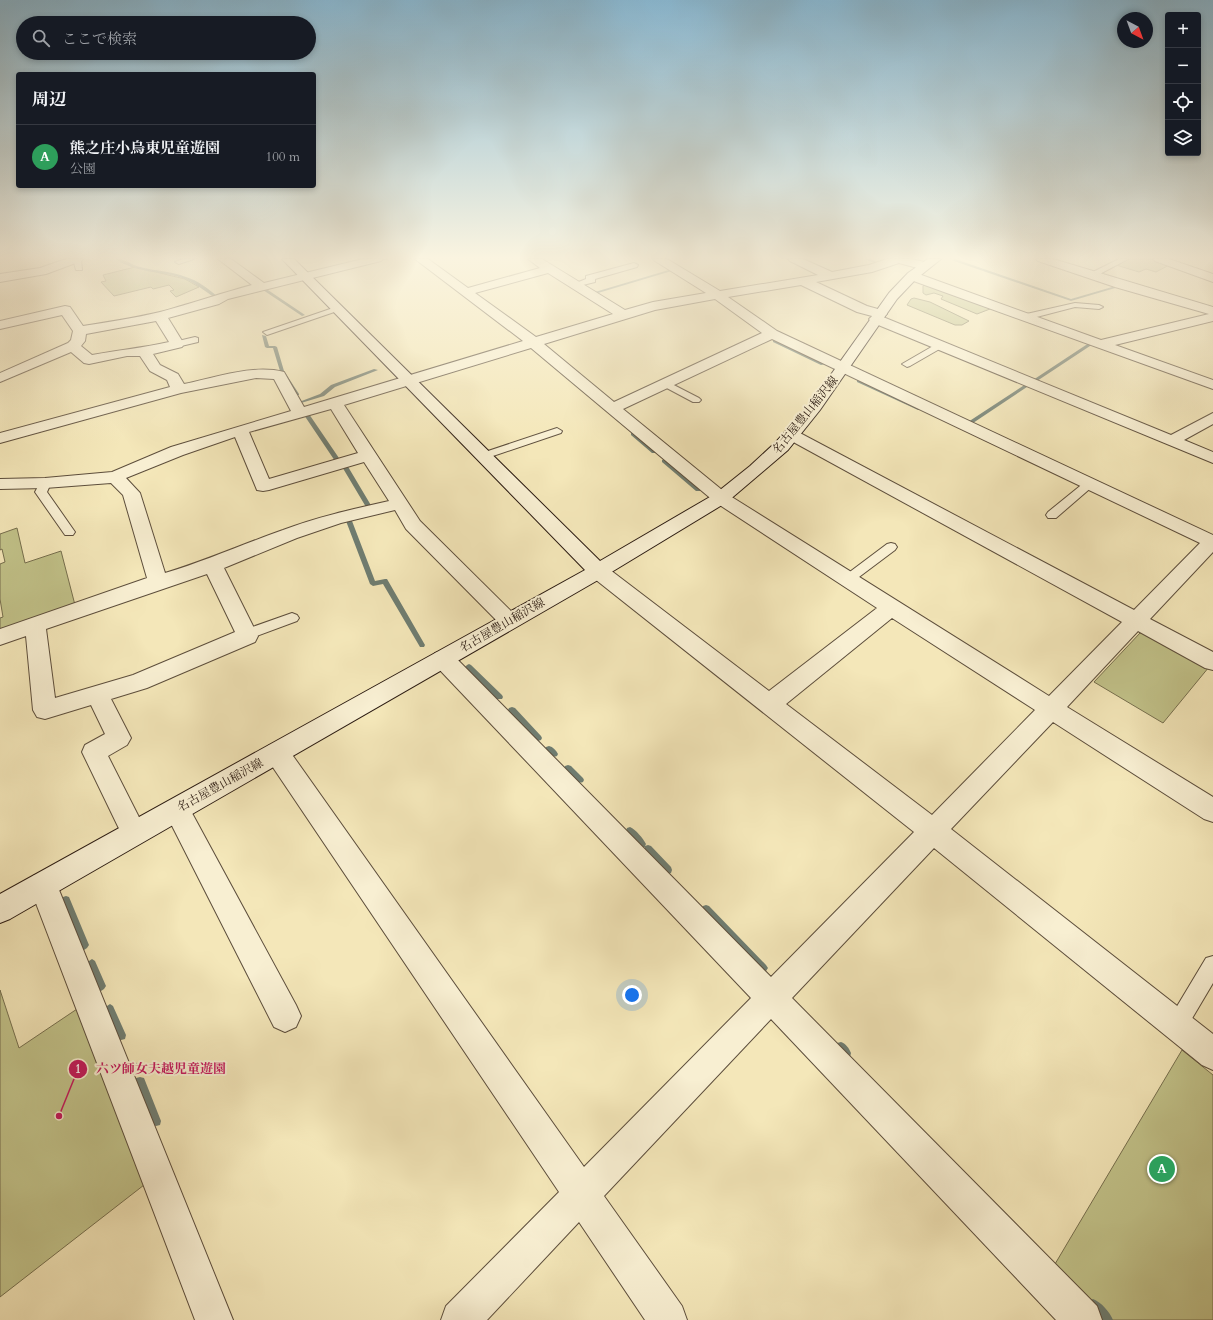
<!DOCTYPE html>
<html lang="ja">
<head>
<meta charset="utf-8">
<style>
  :root { --surface:#171b24; --page:#242831; --text:#f1f3f6; --muted:#9ea1a6; --line:#363941; --accent:#c59692 }
  body { margin:0; font-family:Cardo,"Noto Serif JP",serif; background:var(--page); color:var(--text) }
  .controls { position:absolute; right:12px; top:12px; display:grid; overflow:hidden; border-radius:4px; box-shadow:0 2px 6px #0003 }
  .controls button { width:36px; height:36px; display:grid; place-items:center; padding:0; border:0; border-bottom:1px solid var(--line); background:var(--surface); color:var(--text); font:20px sans-serif }
  .compass { position:absolute; left:1117px; top:12px; width:36px; height:36px; border-radius:50%; background:var(--surface); box-shadow:0 2px 6px #0003; rotate:139deg }
  .you { position:absolute; left:632px; top:995px; width:14px; height:14px; margin:-10px; border:3px solid #fff; border-radius:50%; background:#1a73e8; box-shadow:0 0 0 6px #1a73e833 }
  .badge { display:grid; place-items:center; width:26px; height:26px; border-radius:50%; background:var(--accent); color:#fff; font-size:13px; font-weight:700 }
  .pin { position:absolute; translate:-50% -50%; border:2px solid #fff; box-shadow:0 1px 4px #0006 }
  .list { margin:0; padding:0; list-style:none }
  h2 { display:flex; justify-content:space-between; align-items:center; height:52px; margin:0; padding:0 16px; font-size:17px }
  h2 small { font-size:13px; font-weight:400; color:var(--muted) }
  .list li { display:grid; grid-template-columns:26px 1fr auto; gap:12px; align-items:center; box-sizing:border-box; height:64px; padding:0 16px; border-top:1px solid var(--line) }
  .list b { display:block; font-size:15px; white-space:nowrap }
  .list p { margin:0; font-size:13px; white-space:nowrap; color:var(--muted) }
  .list em { font-size:13px; font-style:normal; color:var(--muted) }
  .icon { flex:none; width:22px; height:22px; fill:none; stroke:currentColor; stroke-width:2; stroke-linecap:round; stroke-linejoin:round }
  .map { position:relative; flex:none; width:1213px; height:1320px; overflow:hidden }
  .search { position:absolute; background:var(--surface); box-shadow:0 2px 6px #0003; left:16px; top:16px; width:300px; height:44px; display:flex; align-items:center; gap:10px; box-sizing:border-box; padding:0 14px; border-radius:22px; color:var(--muted); font-size:15px }
  .panel { position:absolute; background:var(--surface); box-shadow:0 2px 6px #0003; left:16px; top:72px; width:300px; height:116px; border-radius:4px }
  .map>svg:first-child { display:block }
  .green { fill:#c2c38a; stroke:#766f4e }
  .lines { fill:none; stroke-linecap:round; stroke-linejoin:round }
  .stream { fill:#6f7d71; fill-rule:evenodd }
  .lane-casing { stroke:#5d4e3c; stroke-width:2 }
  .street-casing { stroke:#5d4e3c; stroke-width:2 }
  .secondary-casing { stroke:#2b1b12; stroke-width:2 }
  .lane { fill:#f8efd2; fill-rule:evenodd }
  .street { fill:#f8efd2; fill-rule:evenodd }
  .secondary { fill:#f8efd2; fill-rule:evenodd }
  .labels { text-anchor:middle; stroke-width:4; stroke-linejoin:round; paint-order:stroke }
  .street-label { font-size:12px; fill:#2b1b12; stroke:#f8efd2 }
  .leader { fill:none; stroke:#c2185b; stroke-width:1.5 }
  .callout-dot { fill:#c2185b; stroke:#f8efd2; stroke-width:1.5 }
  .mark-label { font-size:12px; text-anchor:middle; font-weight:bold; fill:#fff }
  .callout-label { font-size:13px; text-anchor:middle; font-weight:bold; fill:#c2185b; stroke:#f8efd2; stroke-width:4; stroke-linejoin:round; paint-order:stroke }
</style>
</head>
<body>
<div class="map">
<svg width="1213" height="1320" viewBox="0 0 1213 1320">
  <rect width="100%" height="100%" fill="#f4e7b9"/>
  <filter id="stains"><feTurbulence type="fractalNoise" baseFrequency=".005" numOctaves="4"/><feColorMatrix values="0 0 0 0 .2 0 0 0 0 .09 0 0 0 0 .02 0 0 0 .5 -.17"/></filter>
  <radialGradient id="worn" r=".72"><stop offset=".6" stop-color="#630" stop-opacity="0"/><stop offset="1" stop-color="#630" stop-opacity=".3"/></radialGradient>
  <path class="green" d="M1128 259H1155L1171 264 1156 272 1146 269 1139 272 1116 265Z
    M135 267 185 279 199 287 176 297 170 291 174 290 169 285 153 289 151 287 114 296 101 282 106 281 103 275Z
    M926 284 990 308V309L977 314 941 299 943 296 934 293 926 295 923 293V286Z
    M914 298 930 302 969 321 962 325H955L907 305 911 299Z
    M17 528 25 563 61 551 75 605 0 631V618L3 617 0 599V564L5 562 2 549 0 550V534Z
    M1140 633 1148 634 1209 667 1163 723 1094 682Z
    M0 990 19 1048 77 1009 144 1185 0 1297Z
    M1182 1050 1213 1075V1320H1111L1055 1264Z"/>
  <g class="lines">
    <path class="stream" d="M116 259C123 258 132 265 140 267 155 271 171 271 186 277 197 280 209 289 218 297L215 298C205 291 194 282 182 278 161 271 135 273 116 259Z
      M382 259H388L373 263 371 262Z
      M865 259H870L877 262 874 263Z
      M955 259 1071 299 1119 285 1122 286 1071 301 954 261 953 260Z
      M672 269 675 270 598 293 595 292Z
      M263 288H265L305 315 302 316 263 290Z
      M262 335 266 336 269 346H275L277 347 284 371 299 394V395H295L280 371 273 348H267L265 347Z
      M773 340H777L825 364 821 365 773 342Z
      M1089 343 1093 344 1037 381 1033 380Z
      M374 369 378 370 335 387 324 396 301 403 299 402 320 394 331 385Z
      M857 380H861L922 409 918 410 857 382Z
      M1026 384 1030 385 973 423 968 422Z
      M307 413 309 414 341 461 340 462 338 463 335 461 304 415Z
      M633 432 656 451V453H652L631 435V433Z
      M664 459 700 489V491H696L662 462V460Z
      M344 463 347 465 372 507 371 508H367L366 507 341 465Z
      M349 519 352 521 375 581 385 579H387L425 645 424 647H420L383 584 373 586 370 584 346 521Z
      M469 664 471 665 502 695 503 697 502 699H496L467 669 465 667 467 665Z
      M512 707 515 708 541 736 542 738 541 740 538 741 535 740 509 712 508 710 509 708Z
      M549 746C553 747 556 750 558 754L557 756C552 758 547 754 545 749L546 747Z
      M568 765 571 766 583 778 584 780 583 782C576 785 570 775 565 770L564 768 565 766Z
      M630 827C636 830 643 838 646 844L645 846 648 845 651 846 671 867 672 870 671 873 668 874 665 873 645 852 644 849 645 847 642 848C636 845 629 837 626 831L627 828Z
      M66 896 69 897 89 945 87 948 84 950 81 948 62 900 63 897Z
      M706 905 709 906 766 965 768 968 766 971 763 973 760 971 703 912 701 909 703 906Z
      M92 959 95 961 106 986 104 989 101 991 98 989 87 964 89 961Z
      M110 1004 113 1006 126 1035 125 1039 121 1040 117 1039 105 1009 107 1006Z
      M841 1042C846 1044 849 1048 851 1053L850 1057 846 1058C841 1056 838 1052 836 1047L837 1043Z
      M133 1062 137 1063 140 1070 139 1074 135 1075 131 1074 128 1067 129 1063Z
      M140 1077 144 1078 161 1121 160 1125 156 1126 152 1125 135 1082 136 1078Z
      M1093 1299C1101 1302 1110 1312 1113 1320H1099L1089 1309 1087 1305 1089 1301Z"/>
    <defs>
      <path id="lane" d="M73 259H81L82 270H76Z
        M183 259H194L179 264 175 262Z
        M1119 259H1128L1094 277 1087 275Z
        M634 263 638 265 637 267 595 279V282L575 287 571 285 586 279V276Z
        M1075 303 1099 305 1103 307 1099 309 1075 307 1025 320 1021 317 1022 315Z
        M336 307H339L343 309 270 334 267 335 263 332Z
        M195 337 198 338V342L177 347 173 344 174 342Z
        M940 342 944 345 943 347 910 366 907 367 902 364Z
        M666 381 699 398 701 400 699 402H693L663 386V382Z
        M557 428 562 431 561 433 487 458H479L478 456 479 454Z
        M45 480 51 483 47 492 75 532 73 535H65L35 492 41 481Z
        M1089 481 1095 484 1093 486 1056 518H1048L1046 515 1048 512 1085 482Z
        M891 543 895 544 897 547 895 550 851 583H843L841 580 843 577 887 544Z
        M292 613 297 615 299 618 297 621 246 640 241 639 239 635 241 631Z
        M1213 956V983L1184 1032 1177 1035 1170 1032 1167 1025 1170 1018 1206 958Z"/>
      <path id="street" d="M66 259H83L81 261 46 274 0 282V274L40 268Z
        M218 259H231L264 283 363 259H383L381 261 228 299 219 304 168 318 184 344 182 347 153 354 160 365 178 374 184 384C215 378 252 364 284 372L304 407 523 341 415 259H428L468 288 540 268 528 259H542L625 310 653 302 706 293 655 261 653 259H667L720 291 818 275 790 261 788 259H803L832 272 869 265 887 259H911L929 263 931 266 925 270 899 263 872 272 816 282 867 306 885 311 887 314 883 317 1171 435 1213 413V424L1184 440 1213 452V463L871 322 869 319 872 316 857 312 801 285 728 297 777 331 1213 535V552L1150 619 1213 652V670L1205 668 1138 631 1067 707 1213 797V822L1204 819 1053 722 951 829 1213 1034V1070L1202 1065 934 848 792 998 1097 1306 1102 1320H1056L771 1019 604 1196 682 1306 687 1320H645L579 1222 487 1320H441L446 1306 559 1192 268 760 265 753 268 746 277 743 286 746 584 1167 751 998 435 665 432 659 435 653 443 651 451 653 771 977 914 832 591 576 588 571 591 566 598 564 605 566 769 691 877 608 715 502 531 348 344 405 420 521 516 616 520 621 516 626 509 629 502 626 406 529 395 510 341 523 297 538 224 568 258 636 255 642 147 688 111 699 131 738 127 745 108 756 147 833 143 841 134 845 125 841 82 752 85 745 105 734 91 705 45 719 37 717 33 710 26 636 0 645V629L147 578 123 495 111 483 45 488 0 489V479L45 478 112 472 171 447 291 411 274 379 256 378 181 393 0 443V433L170 387 167 380 150 371 140 356H127L89 364 84 363 71 352 0 382V373L68 343 71 340 73 331 62 315 0 329V321L65 306 70 307 83 326C109 322 135 318 160 312 191 304 221 293 252 285ZM548 273 613 314 536 337 475 293ZM715 299 762 333 614 402 544 344 655 310ZM156 321 169 342C143 348 118 350 92 355L81 346 85 341 86 334ZM772 339 1200 543 1134 610 798 432 792 430 786 432 784 435 786 438 1122 622 1049 696 727 494 623 409ZM331 409 358 453 269 479 249 432ZM235 437 257 490 263 491 269 490 364 462 389 501C353 509 317 517 283 530 243 544 205 561 165 573L140 493 126 478 183 455ZM207 574 235 632 133 675 55 698 46 629ZM892 618 1035 710 932 815 786 704Z
        M1036 259H1053L1213 307V321L1115 345 1213 380V389L908 279 906 276 912 272 916 273 1101 340 1209 314 1115 287 1038 261Z
        M1153 259H1169L1213 274V282L1155 261Z
        M177 799 186 802 296 1005 301 1016 296 1027 285 1032 274 1027 164 810 168 802Z
        M43 872 53 876 57 885 233 1320H195L29 885 33 876Z"/>
      <path id="secondary" d="M282 259H294L600 561 715 494 750 466 776 442 810 404 889 293 908 273 928 259H941L916 279 897 299 820 410 788 450 727 502 605 576 10 919 0 923V894L585 570Z"/>
    </defs>
    <use href="#lane" class="lane-casing"/>
    <use href="#street" class="street-casing"/>
    <use href="#secondary" class="secondary-casing"/>
    <use href="#lane" class="lane"/>
    <use href="#street" class="street"/>
    <use href="#secondary" class="secondary"/>
  </g>
  <linearGradient id="sky" x2="0" y2="1"><stop stop-color="#89b8d2"/><stop offset="0.58" stop-color="#faf4e0"/><stop offset="1" stop-color="#faf4e0" stop-opacity="0"/></linearGradient>
  <rect width="1213" height="444" fill="url(#sky)"/>
  <g class="labels">
    <g class="street-label">
      <text transform="translate(805 415) rotate(-51)" y="4">名古屋豊山稲沢線</text>
      <text transform="translate(502 625) rotate(-30)" y="4">名古屋豊山稲沢線</text>
      <text transform="translate(220 785) rotate(-29)" y="4">名古屋豊山稲沢線</text>
    </g>
  </g>
  <path class="leader" d="M59 1116L78 1069"/>
  <g class="callout-dot">
    <circle cx="59" cy="1116" r="4"/>
    <circle cx="78" cy="1069" r="10"/>
  </g>
  <g class="mark-label">
    <text x="78" y="1073">1</text>
  </g>
  <g class="callout-label">
    <text x="161" y="1073">六ツ師女夫越児童遊園</text>
  </g>
  <rect width="100%" height="100%" filter="url(#stains)"/>
  <rect width="100%" height="100%" fill="url(#worn)"/>
</svg>
<div class="controls">
<button>+</button>
<button>−</button>
<button><svg class="icon" aria-label="locate" viewBox="0 0 24 24"><circle cx="12" cy="12" r="6"/><path d="M12 2v4M12 18v4M2 12h4M18 12h4"/></svg></button>
<button><svg class="icon" aria-label="layers" viewBox="0 0 24 24"><path d="M12 4l9 5-9 5-9-5zM3 14l9 5 9-5"/></svg></button>
</div>
<svg class="compass" viewBox="-18 -18 36 36"><path d="M0-13l5 13h-10z" fill="#e53935"/><path d="M0 13l5-13h-10z" fill="#9ea1a6"/></svg>
<div class="you"></div>
<div class="pin badge" style="left:1162px;top:1169px;background:#2e9e5b">A</div>
<div class="search"><svg class="icon" aria-label="search" viewBox="0 0 24 24"><circle cx="10" cy="10" r="6"/><path d="M15 15l6 6"/></svg>ここで検索</div>
<section class="panel">
<h2>周辺<small></small></h2>
<ul class="list">
<li><span class="badge" style="background:#2e9e5b">A</span><div><b>熊之庄小烏東児童遊園</b><p>公園</p></div><em>100 m</em></li>
</ul>
</section>
</div>
</body>
</html>
